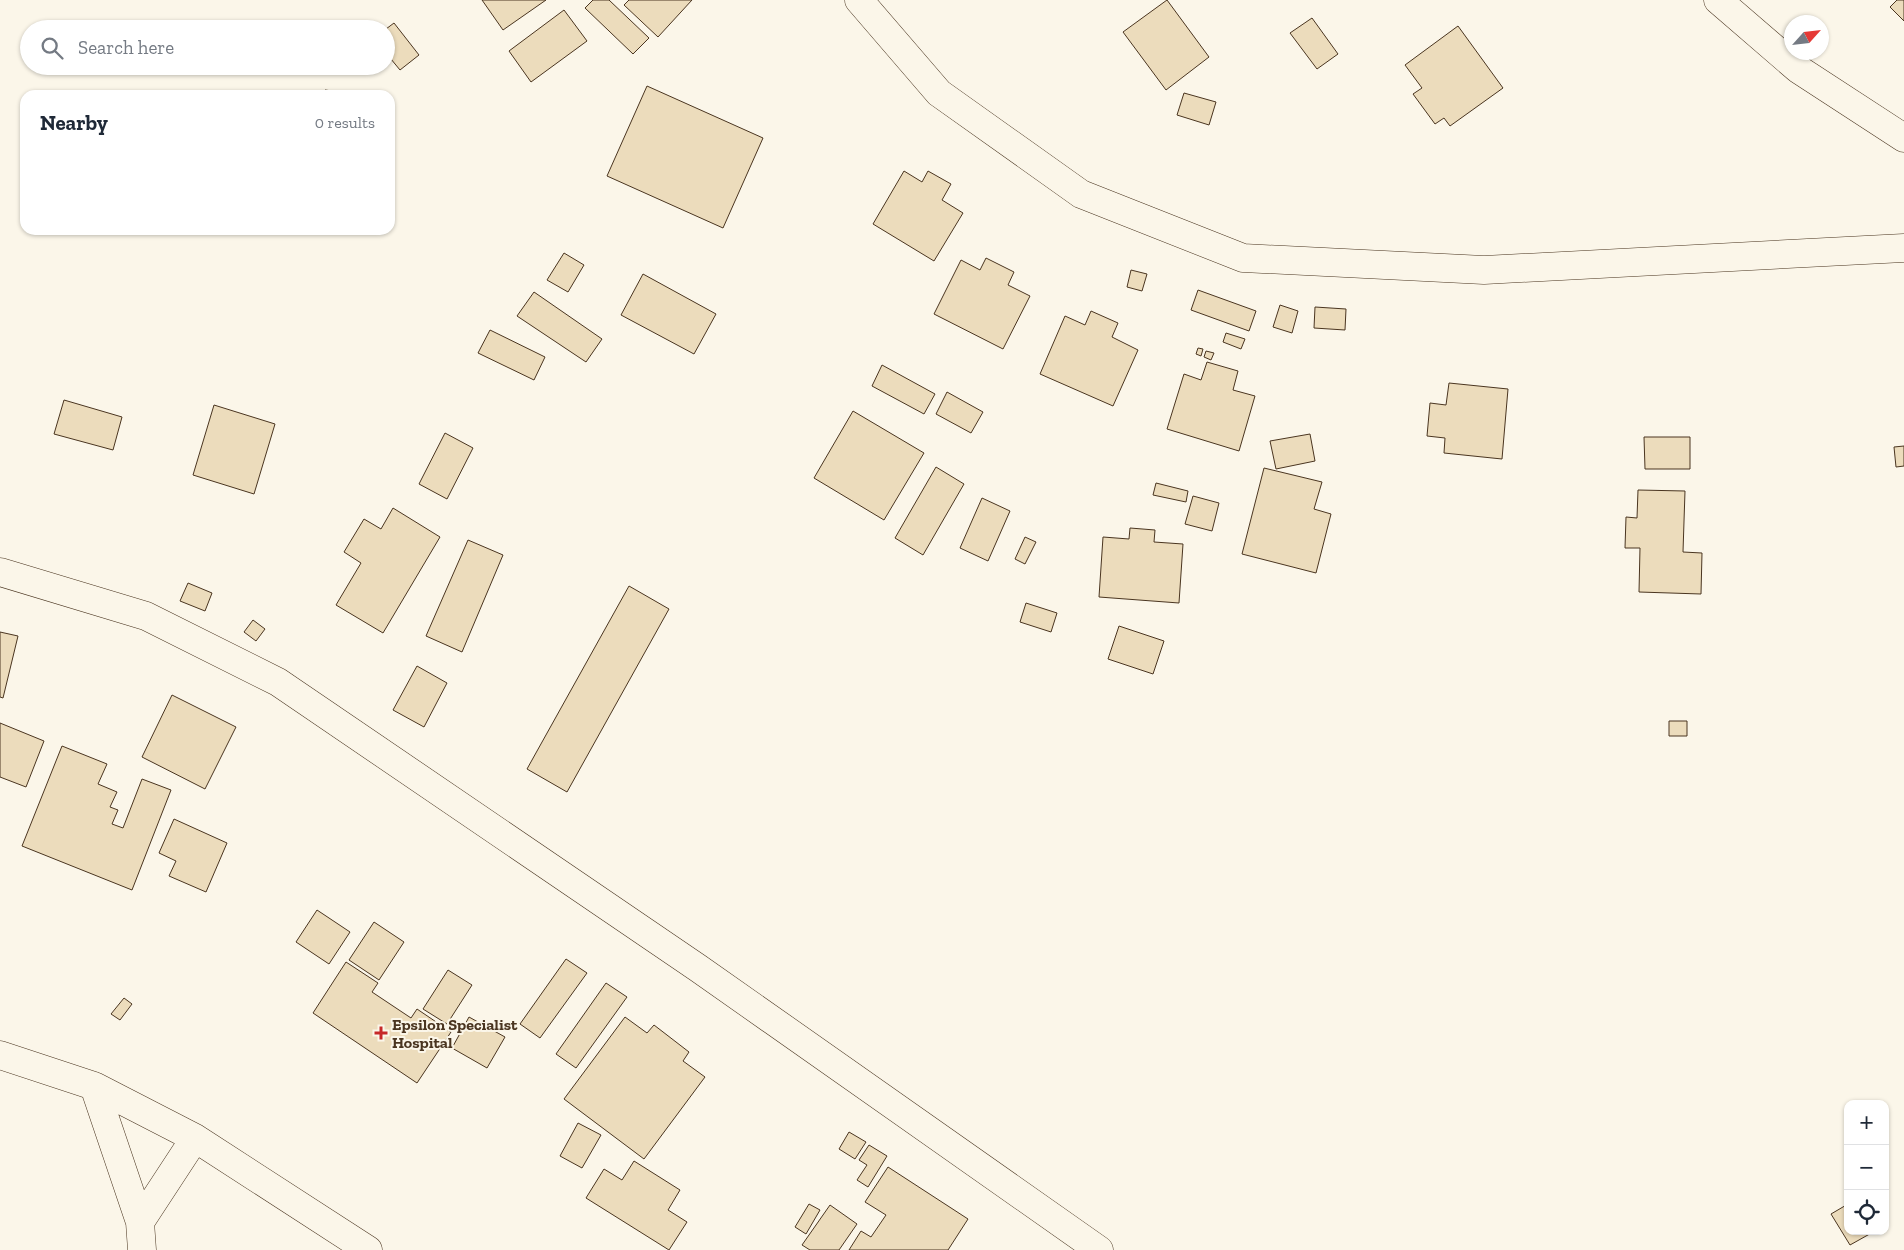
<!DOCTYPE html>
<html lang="en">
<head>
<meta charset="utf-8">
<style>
  :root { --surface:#fff; --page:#f2f2f3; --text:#1f2937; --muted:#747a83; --line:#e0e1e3 }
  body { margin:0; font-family:"Zilla Slab",serif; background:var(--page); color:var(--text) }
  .controls { position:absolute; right:15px; bottom:15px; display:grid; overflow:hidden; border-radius:10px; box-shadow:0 1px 4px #0004 }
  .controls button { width:45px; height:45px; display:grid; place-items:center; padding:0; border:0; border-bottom:1px solid var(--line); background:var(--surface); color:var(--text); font:25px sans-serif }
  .compass { position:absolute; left:1784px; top:15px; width:45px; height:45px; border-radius:50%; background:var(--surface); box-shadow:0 1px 4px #0004; rotate:63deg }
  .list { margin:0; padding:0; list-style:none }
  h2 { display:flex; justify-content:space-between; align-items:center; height:65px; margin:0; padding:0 20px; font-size:21px }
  h2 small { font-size:16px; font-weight:400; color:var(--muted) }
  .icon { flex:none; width:28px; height:28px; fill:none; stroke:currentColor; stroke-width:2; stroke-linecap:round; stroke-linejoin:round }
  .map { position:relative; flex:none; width:1904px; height:1250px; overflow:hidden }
  .search { position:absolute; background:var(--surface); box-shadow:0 1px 4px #0004; left:20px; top:20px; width:375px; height:55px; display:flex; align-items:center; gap:12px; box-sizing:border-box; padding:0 18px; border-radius:28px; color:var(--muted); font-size:19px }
  .panel { position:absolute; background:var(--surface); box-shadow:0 1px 4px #0004; left:20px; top:90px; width:375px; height:145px; border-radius:15px }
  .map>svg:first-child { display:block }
  .building { fill:#ecdcbc; stroke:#4a3520 }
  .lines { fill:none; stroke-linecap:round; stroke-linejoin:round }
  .minor-casing { stroke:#4a3520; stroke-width:29 }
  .minor { stroke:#fbf6e9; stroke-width:28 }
  .poi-dot { fill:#c62828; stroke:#fbf6e9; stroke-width:2 }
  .labels { text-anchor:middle; stroke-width:4; stroke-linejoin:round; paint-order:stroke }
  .poi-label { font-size:16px; font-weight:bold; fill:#4a3520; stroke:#fbf6e9; text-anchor:start }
</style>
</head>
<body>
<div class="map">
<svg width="1904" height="1250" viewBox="0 0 1904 1250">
  <rect width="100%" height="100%" fill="#fbf6e9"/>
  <path class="building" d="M482 0H546L503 30Z
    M593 0H609L649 38 633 54 585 8Z
    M629 0H692L658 37 624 5Z
    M1167 0 1209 57 1166 90 1123 32Z
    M1897 0H1904V21L1890 7Z
    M564 10 587 41 531 82 509 51Z
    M1312 18 1338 54 1317 69 1290 33Z
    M394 23 419 55 400 70 386 53V29Z
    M1458 26 1503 88 1450 126 1444 118 1435 124 1413 94 1422 88 1405 65Z
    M647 86 763 138 723 228 607 176Z
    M325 90 361 95H324Z
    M1184 93 1216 102 1209 125 1177 115Z
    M904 171 922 182 928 171 951 184 942 200 963 213 934 261 873 224Z
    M564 253 584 265 568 292 547 280Z
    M986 258 1014 272 1008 285 1030 296 1003 349 934 314 961 260 980 270Z
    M1131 270 1147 274 1142 291 1127 287Z
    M643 274 716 314 694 354 621 315Z
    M1198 290 1256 311 1249 331 1191 310Z
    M534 292 602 339 586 362 517 316Z
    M1280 305 1298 311 1292 333 1273 327Z
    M1315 307 1346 309 1345 330 1314 328Z
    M1091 311 1118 323 1112 337 1138 350 1113 406 1040 374 1065 316 1085 325Z
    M490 330 545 357 534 380 478 353Z
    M1226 333 1245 339 1241 349 1223 342Z
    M1198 348 1203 349 1201 356 1196 354Z
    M1206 351 1214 353 1211 360 1204 357Z
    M1207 362 1238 371 1233 390 1255 396 1239 451 1167 429 1184 374 1201 380Z
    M882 365 935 394 924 414 872 386Z
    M1449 383 1508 389 1502 459 1444 453 1445 438 1427 436 1430 403 1446 405Z
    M947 392 983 412 971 433 936 414Z
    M64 400 122 417 113 450 54 434Z
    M214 405 275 424 254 494 193 475Z
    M853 411 924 453 884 520 814 478Z
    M445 433 473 448 447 499 419 484Z
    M1310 434 1315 461 1276 469 1270 441Z
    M1644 437H1690V469H1645Z
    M1904 446V466L1896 467 1894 447Z
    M936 467 964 484 923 555 895 538Z
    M1264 468 1322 482 1314 509 1331 514 1316 573 1242 554Z
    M1156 483 1188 491 1186 502 1153 495Z
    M1638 490 1685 491 1683 552 1702 553 1701 594 1639 592 1640 548H1625L1626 517 1637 518Z
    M1193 496 1219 503 1212 531 1185 524Z
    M982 498 1010 511 988 561 960 548Z
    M393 508 440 537 383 633 336 605 361 563 344 552 364 519 381 529Z
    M1130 528 1155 530 1154 542 1183 544 1179 603 1099 597 1103 537 1129 539Z
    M1025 537 1036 542 1025 564 1015 559Z
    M468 540 503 555 462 652 426 636Z
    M188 583 212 593 205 611 180 601Z
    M629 586 669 609 567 792 527 769Z
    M1026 603 1057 613 1051 632 1020 622Z
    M253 620 265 629 256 641 244 632Z
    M1119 626 1164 641 1153 674 1108 659Z
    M0 632 18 636 3 698 0 697Z
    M417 666 447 683 424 727 393 710Z
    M172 695 236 727 205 789 142 757Z
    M1669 721H1687V736H1669Z
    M0 723 44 741 26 787 0 777Z
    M62 746 107 764 98 784 117 792 110 807 118 810 112 824 123 828 142 779 171 790 132 890 22 846Z
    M174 819 227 843 206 892 169 876 176 861 159 853Z
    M317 910 350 932 329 964 296 942Z
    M374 922 404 942 379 980 349 960Z
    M566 959 587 973 540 1038 520 1024Z
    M346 962 378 983 372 992 411 1018 417 1009 451 1032 417 1083 313 1013Z
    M448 970 472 985 447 1024 423 1009Z
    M606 983 627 997 576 1068 556 1054Z
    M124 998 132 1004 120 1020 111 1014Z
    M469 1017 505 1037 487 1068 452 1048Z
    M625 1017 647 1033 654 1025 689 1052 683 1061 705 1077 644 1159 564 1099Z
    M578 1123 601 1135 582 1168 560 1156Z
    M849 1132 866 1142 855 1159 839 1149Z
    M869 1145 887 1156 868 1187 857 1180 867 1165 859 1160Z
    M634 1161 680 1190 668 1210 687 1222 669 1250 586 1198 604 1169 622 1180Z
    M888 1167 968 1219 948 1250H849L861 1231 871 1237 886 1215 865 1202Z
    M809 1204 820 1210 806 1234 795 1227Z
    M1848 1204V1231H1875L1850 1245 1831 1214Z
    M830 1205 857 1224 839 1250H810L802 1245Z"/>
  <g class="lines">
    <defs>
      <path id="minor" d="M859 0 939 93 1081 194 1243 258 1484 270 1904 248
        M1718 0 1798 69 1904 138
        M0 572 146 616 278 682 698 968 1099 1250
        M0 1055 94 1086 195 1138 368 1250
        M94 1086 140 1222 142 1250
        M140 1222 195 1138"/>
    </defs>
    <use href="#minor" class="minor-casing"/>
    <use href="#minor" class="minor"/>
  </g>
  <path class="poi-dot" d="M378.5 1025.5h5v5h5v5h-5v5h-5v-5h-5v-5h5z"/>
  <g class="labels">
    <g class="poi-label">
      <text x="392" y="1030">Epsilon Specialist<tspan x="392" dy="18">Hospital</tspan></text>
    </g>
  </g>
</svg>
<div class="controls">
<button>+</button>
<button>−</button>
<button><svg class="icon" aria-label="locate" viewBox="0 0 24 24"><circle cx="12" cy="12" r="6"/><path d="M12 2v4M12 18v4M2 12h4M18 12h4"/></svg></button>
</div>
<svg class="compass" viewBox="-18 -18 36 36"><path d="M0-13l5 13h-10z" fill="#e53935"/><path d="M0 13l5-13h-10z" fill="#747a83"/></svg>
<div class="search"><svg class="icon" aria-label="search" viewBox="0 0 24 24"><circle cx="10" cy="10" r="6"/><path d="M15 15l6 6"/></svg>Search here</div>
<section class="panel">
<h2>Nearby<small>0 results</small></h2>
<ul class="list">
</ul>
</section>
</div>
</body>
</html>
